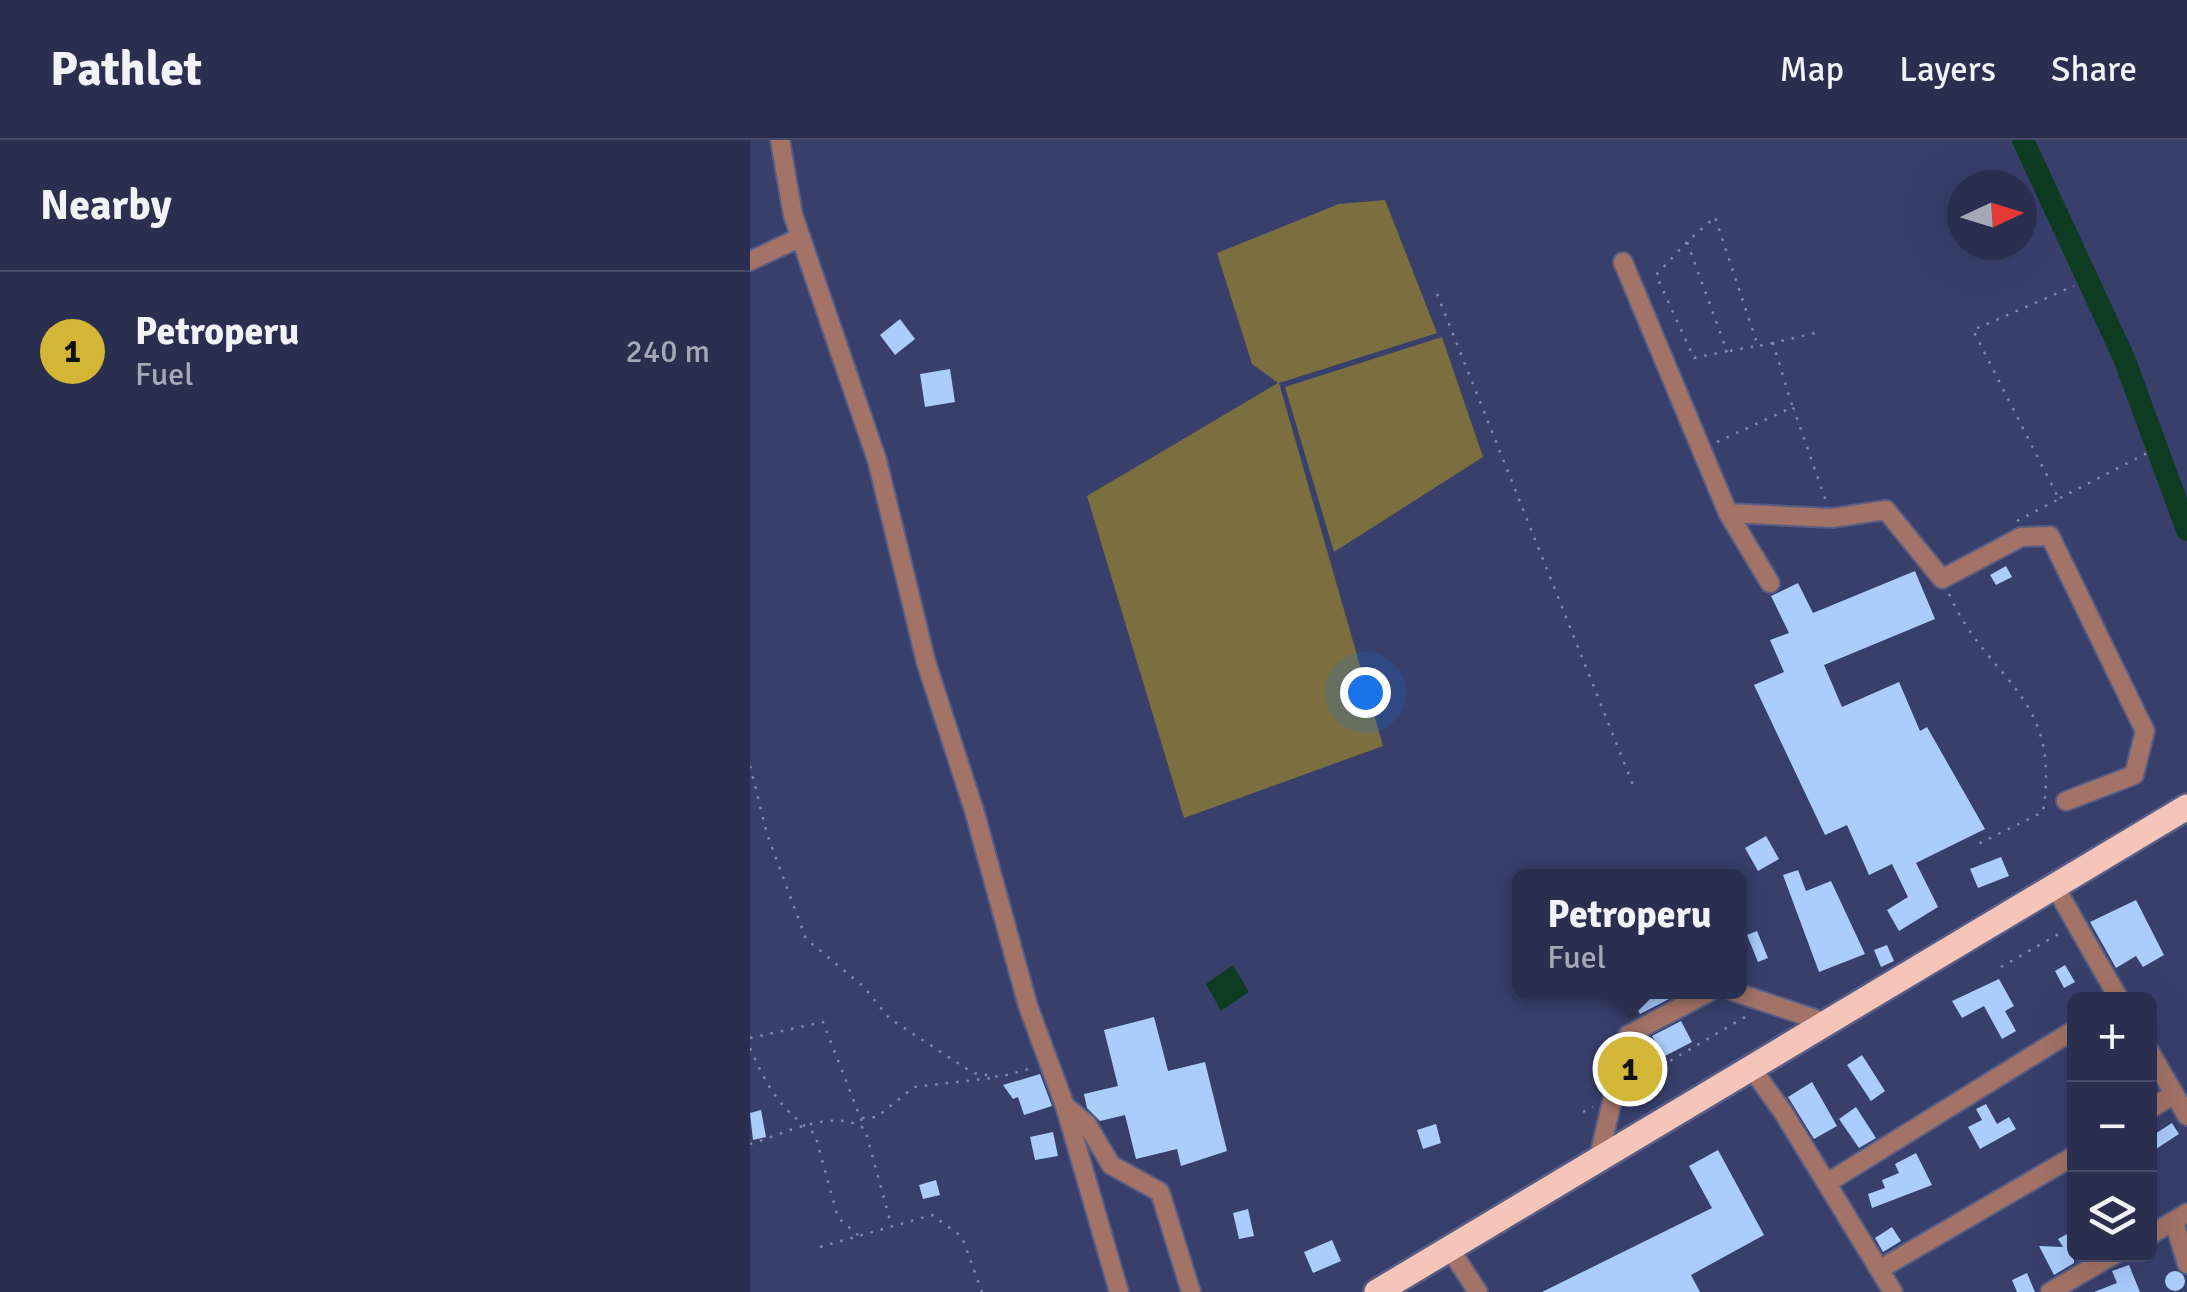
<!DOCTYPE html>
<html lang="en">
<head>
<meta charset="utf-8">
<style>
  :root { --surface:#2a2f50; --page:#363b5a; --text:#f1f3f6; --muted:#a5a9b7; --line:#464a67; --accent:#d3b635 }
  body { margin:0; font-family:Signika,sans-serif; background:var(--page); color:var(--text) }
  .controls { position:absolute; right:30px; bottom:30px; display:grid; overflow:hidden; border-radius:15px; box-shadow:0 10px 40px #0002 }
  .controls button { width:90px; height:90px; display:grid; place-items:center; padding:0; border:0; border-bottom:2px solid var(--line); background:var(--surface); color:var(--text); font:50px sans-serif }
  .compass { position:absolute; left:1197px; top:30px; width:90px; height:90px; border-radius:50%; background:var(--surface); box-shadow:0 10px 40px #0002; rotate:86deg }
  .you { position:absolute; left:615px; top:552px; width:35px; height:35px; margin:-25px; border:8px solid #fff; border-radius:50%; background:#1a73e8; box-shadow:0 0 0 15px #1a73e833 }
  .badge { display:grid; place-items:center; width:65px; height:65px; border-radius:50%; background:var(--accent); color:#111; font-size:32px; font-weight:700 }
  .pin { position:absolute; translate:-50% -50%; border:5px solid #fff; box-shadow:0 2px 10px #0006 }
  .popup { position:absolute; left:762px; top:729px; width:235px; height:130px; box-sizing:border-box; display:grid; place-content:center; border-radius:15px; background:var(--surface); filter:drop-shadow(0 2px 8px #0005); font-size:32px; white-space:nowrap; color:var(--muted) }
  .popup b { font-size:38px; color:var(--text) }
  .popup::after { content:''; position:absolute; left:50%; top:100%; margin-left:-20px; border:20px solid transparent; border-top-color:var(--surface) }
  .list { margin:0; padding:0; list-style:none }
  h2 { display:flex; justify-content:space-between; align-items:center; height:130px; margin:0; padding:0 40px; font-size:42px }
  h2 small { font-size:32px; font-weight:400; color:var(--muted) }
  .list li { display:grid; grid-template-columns:65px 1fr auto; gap:30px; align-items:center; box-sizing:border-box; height:160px; padding:0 40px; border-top:2px solid var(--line) }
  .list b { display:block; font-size:38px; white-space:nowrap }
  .list p { margin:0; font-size:32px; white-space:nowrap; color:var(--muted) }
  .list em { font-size:32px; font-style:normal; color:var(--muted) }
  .icon { flex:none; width:55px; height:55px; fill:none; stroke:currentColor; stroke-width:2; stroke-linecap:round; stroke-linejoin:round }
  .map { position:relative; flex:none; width:1437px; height:1152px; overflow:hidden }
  header { display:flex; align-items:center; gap:60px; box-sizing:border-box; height:140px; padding:0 50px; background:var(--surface); border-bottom:2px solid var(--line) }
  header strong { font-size:48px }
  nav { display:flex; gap:55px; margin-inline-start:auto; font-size:35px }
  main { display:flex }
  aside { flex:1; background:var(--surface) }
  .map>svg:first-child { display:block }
  .green { fill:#7c6f3f }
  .water { fill:#0e3c23 }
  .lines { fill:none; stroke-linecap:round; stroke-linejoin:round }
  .river { stroke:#0e3c23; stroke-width:22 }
  .building { fill:#aacdfc }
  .minor-casing { stroke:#575d85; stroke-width:22 }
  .highway-casing { stroke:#575d85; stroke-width:30 }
  .path { stroke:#8389ab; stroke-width:2.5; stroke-dasharray:2.5 8; stroke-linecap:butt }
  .minor { stroke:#a27366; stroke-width:18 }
  .highway { stroke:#f5c5b9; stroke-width:25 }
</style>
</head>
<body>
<header>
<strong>Pathlet</strong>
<nav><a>Map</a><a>Layers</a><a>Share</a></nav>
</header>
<main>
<aside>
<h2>Nearby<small></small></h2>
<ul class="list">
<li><span class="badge">1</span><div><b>Petroperu</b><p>Fuel</p></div><em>240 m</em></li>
</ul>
</aside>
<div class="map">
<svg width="1437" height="1152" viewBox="0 0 1437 1152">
  <rect width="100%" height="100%" fill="#383f6b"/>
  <path class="green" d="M635 60 687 193 529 243 633 606 434 678 337 356 528 243 502 224 467 113 589 64Z
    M692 197 733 317 584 412 535 247Z"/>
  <path class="water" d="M483 825 499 852 471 871 456 844Z"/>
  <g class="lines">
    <path class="river" d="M1273 0 1374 218 1437 390"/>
  </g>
  <path class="building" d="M150 179 165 199 145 215 130 195Z
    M200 229 205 262 175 267 170 234Z
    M1256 426 1262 437 1246 445 1240 435Z
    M1165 431 1185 479 1074 525 1092 567 1149 542 1170 591 1177 587 1235 689 1166 723 1188 767 1149 791 1137 770 1158 757 1142 724 1119 735 1097 685 1075 695 1004 545 1034 532 1020 500 1039 493 1021 456 1048 443 1063 473Z
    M1016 696 1029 719 1008 731 995 708Z
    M1251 717 1259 736 1228 748 1220 729Z
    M1048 730 1056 751 1081 741 1115 814 1069 832 1033 735Z
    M1386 760 1414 815 1393 827 1386 816 1366 828 1340 782Z
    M1007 791 1018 818 1008 822 997 795Z
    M1137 805 1144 821 1131 827 1124 810Z
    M1315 825 1325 842 1314 848 1305 831Z
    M1249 839 1264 866 1255 871 1266 891 1252 899 1234 866 1212 878 1202 861Z
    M878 852H915L919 859 890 874Z
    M404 877 418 931 455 922 477 1011 431 1026 427 1009 386 1019 375 975 350 981 337 968 334 954 368 946 354 890Z
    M931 881 942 902 913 917 902 896Z
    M1112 915 1135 951 1121 961 1097 925Z
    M290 934 302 966 274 975 268 957 263 959 253 945Z
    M1062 942 1087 986 1064 999 1038 957Z
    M1236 964 1247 984 1259 977 1266 989 1230 1009 1218 987 1232 980 1226 969Z
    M1106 967 1126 998 1109 1008 1089 979Z
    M11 970 16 997 3 1000 0 973Z
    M1422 983 1429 994 1400 1013V997Z
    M686 984 691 1003 673 1009 667 990Z
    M303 992 308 1016 285 1020 280 997Z
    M968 1010 1014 1095 941 1135 950 1152H792L962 1068 939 1026Z
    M1166 1013 1182 1045 1122 1068 1118 1054 1135 1048 1132 1040 1149 1033 1145 1024Z
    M186 1040 190 1055 173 1059 169 1045Z
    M498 1069 504 1096 489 1099 483 1073Z
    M1142 1087 1151 1101 1133 1112 1125 1098Z
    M1319 1093 1324 1104V1123L1304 1135 1289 1106 1313 1107 1308 1099Z
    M582 1100 591 1121 563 1133 554 1112Z
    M1379 1125 1390 1152H1344L1367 1143 1362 1131Z
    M1415 1141a10 10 0 1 1 20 0a10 10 0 1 1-20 0Z
    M1277 1133 1285 1152H1267L1262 1140Z"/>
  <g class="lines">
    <defs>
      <path id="minor" d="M30 0 43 75 127 320 176 522 224 670 278 866 315 966 369 1152
        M0 121 51 97
        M873 122 978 373 1020 443
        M978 373 1082 378 1136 370 1192 439 1271 397 1300 396 1395 591 1384 635 1316 661
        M1304 745 1369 859
        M985 852 1074 882
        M1400 912 1437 976
        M1000 926 1033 972 1143 1152
        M315 966 337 984 361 1025 410 1052 441 1152
        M1400 969 1424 954
        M848 1020 878 895 959 852
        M1077 1043 1324 890
        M1424 1081 1437 1124
        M1400 1095 1437 1073
        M700 1109 728 1152
        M1130 1129 1324 1016
        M1300 1152 1365 1114"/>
      <path id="highway" d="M627 1152 1437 667"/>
    </defs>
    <use href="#minor" class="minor-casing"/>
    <use href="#highway" class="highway-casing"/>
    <path class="path" d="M937 102 906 135 944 218 977 211 937 102 965 77 1008 206 1023 203
      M687 154 883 645
      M980 211 1006 206
      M1042 265 1023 203 1069 192
      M967 302 1043 267 1077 364
      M1310 358 1399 312
      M1267 381 1309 359 1223 190 1324 146
      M1199 454C1239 544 1312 553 1293 672L1228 704
      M0 626 17 694 56 799 113 846 139 878 223 933 250 937 282 928
      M1251 827 1312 792
      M0 898 73 882 114 987
      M0 908C19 950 28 966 65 994L88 1078 108 1095
      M884 942 995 877
      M833 972 843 967
      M112 978 127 977 164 947 242 938
      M0 1004C35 994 83 967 115 989L141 1084
      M70 1107 182 1075 212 1097 232 1152"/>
    <use href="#minor" class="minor"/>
    <use href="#highway" class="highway"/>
  </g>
</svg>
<div class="controls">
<button>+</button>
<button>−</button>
<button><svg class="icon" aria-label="layers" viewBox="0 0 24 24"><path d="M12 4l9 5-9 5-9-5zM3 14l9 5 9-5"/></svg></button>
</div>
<svg class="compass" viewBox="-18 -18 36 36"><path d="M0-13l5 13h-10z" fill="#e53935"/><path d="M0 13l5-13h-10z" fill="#a5a9b7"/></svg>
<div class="you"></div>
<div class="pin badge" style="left:880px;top:929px">1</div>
<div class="popup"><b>Petroperu</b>Fuel</div>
</div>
</main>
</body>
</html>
